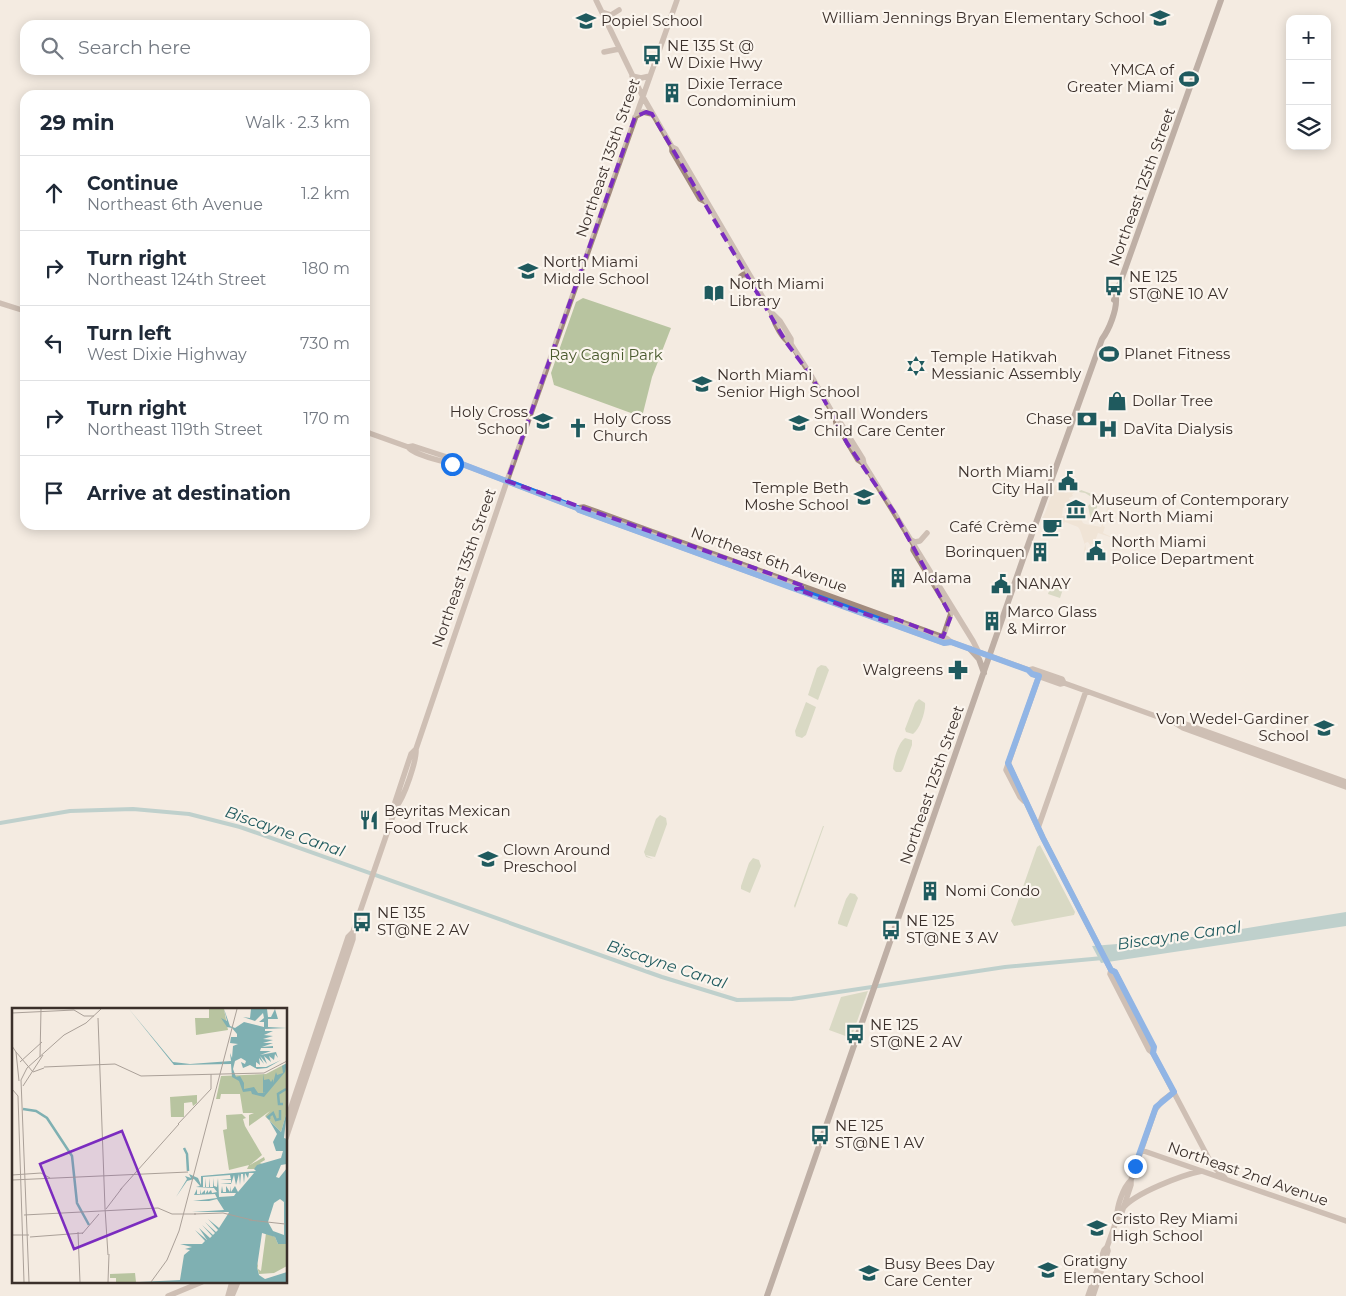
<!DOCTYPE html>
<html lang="en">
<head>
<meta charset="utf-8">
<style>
  :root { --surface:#fff; --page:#f6f6f7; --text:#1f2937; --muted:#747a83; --line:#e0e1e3 }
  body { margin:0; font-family:Montserrat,sans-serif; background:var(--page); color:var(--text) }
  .controls { position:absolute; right:15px; top:15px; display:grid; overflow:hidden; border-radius:10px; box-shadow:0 2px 12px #0003 }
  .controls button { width:45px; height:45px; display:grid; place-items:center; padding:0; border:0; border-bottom:1px solid var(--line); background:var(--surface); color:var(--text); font:25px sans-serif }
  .stop { position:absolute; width:15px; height:15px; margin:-11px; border:4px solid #1a73e8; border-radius:50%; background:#fff }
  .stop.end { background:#1a73e8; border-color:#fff; box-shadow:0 1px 5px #0008 }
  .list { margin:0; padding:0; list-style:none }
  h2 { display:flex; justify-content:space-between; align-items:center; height:65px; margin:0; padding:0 20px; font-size:21px }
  h2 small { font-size:16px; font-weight:400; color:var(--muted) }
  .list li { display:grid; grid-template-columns:32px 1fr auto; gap:15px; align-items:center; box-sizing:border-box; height:75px; padding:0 20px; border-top:1px solid var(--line) }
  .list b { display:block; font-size:19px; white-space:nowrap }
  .list p { margin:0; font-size:16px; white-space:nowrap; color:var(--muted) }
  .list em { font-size:16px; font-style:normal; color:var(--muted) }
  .icon { flex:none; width:28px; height:28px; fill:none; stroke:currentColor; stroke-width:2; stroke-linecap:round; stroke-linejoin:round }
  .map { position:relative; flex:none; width:1346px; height:1296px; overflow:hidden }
  .search { position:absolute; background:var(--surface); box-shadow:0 2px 12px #0003; left:20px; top:20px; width:350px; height:55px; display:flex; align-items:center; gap:12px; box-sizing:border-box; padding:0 18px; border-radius:15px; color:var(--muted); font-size:19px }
  .panel { position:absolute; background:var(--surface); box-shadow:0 2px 12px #0003; left:20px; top:90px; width:350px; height:440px; border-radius:15px }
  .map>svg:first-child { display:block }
  .green { fill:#b8c4a0 }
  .plaza { fill:#ecdcc8 }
  .water { fill:#7fb0b2 }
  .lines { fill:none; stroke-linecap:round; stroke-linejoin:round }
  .canal { stroke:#7fb0b2; stroke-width:4 }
  .secondary { stroke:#a18a7d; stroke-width:5.5 }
  .primary { stroke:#7d675c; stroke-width:6 }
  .route { stroke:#1a73e8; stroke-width:6 }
  .marked { fill:none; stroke:#7b2cbf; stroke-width:4; stroke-dasharray:10 6; stroke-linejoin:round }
  .labels { text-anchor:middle; stroke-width:4.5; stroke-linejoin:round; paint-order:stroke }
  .poi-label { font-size:15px; fill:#3b302b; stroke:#fbf5ee; text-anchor:start }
  .street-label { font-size:15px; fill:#3b302b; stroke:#fbf5ee }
  .park-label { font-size:15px; fill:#4a5a2e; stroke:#fbf5ee }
  .water-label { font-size:16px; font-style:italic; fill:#1f5a5e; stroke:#fbf5ee }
  .inset-river { fill:none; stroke:#7fb0b2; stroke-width:2.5 }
  .inset-road { fill:none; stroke:#aaa098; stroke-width:1 }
  .view { fill:#7b2cbf; fill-opacity:0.15; stroke:#7b2cbf; stroke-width:2.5 }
  .inset-edge { fill:none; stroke:#3b302b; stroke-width:2.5 }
</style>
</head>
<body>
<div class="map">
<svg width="1346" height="1296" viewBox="0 0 1346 1296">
  <rect width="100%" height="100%" fill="#f4ebe1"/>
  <path class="green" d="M583 298 671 328 652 377 642 417 554 385 551 373 576 302Z
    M1074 489 1080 491 1081 490 1100 497 1093 521H1091L1088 506 1095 499 1085 493 1073 491Z
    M1054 578 1065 583 1060 598 1048 594 1050 588 1049 587Z
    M821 665 826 666 829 670 818 700 808 695 817 668Z
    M919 699 925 703C926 711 920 729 913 734L906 732 905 729 915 703Z
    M806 702 816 707 806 735 802 738 796 736 795 731Z
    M905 738 912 740V745L903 769 901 772H896L893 769C893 761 898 743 905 738Z
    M660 815 666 818 667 824 655 857 645 855 653 859 646 857 644 852 656 819Z
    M823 826H824L795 908 794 906Z
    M1040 845 1075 912 1074 915 1014 926 1011 921 1037 847Z
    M753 858 759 860 761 866 750 893 741 889V886L749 863Z
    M850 893 855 894 858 898 847 927 838 924V922L846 899Z
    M868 991 851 1038 829 1030 841 997Z"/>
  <path class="plaza" d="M1055 485 1057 486 1056 489 1060 490 1062 487 1061 491 1066 493 1071 490 1075 492 1072 494 1073 496 1069 498 1072 504 1067 505 1063 508 1062 516 1074 515 1076 509 1083 523 1085 524 1101 527 1109 503H1111L1103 526 1105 527 1103 533 1116 539 1098 533 1094 544H1091L1092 548 1088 542 1085 543 1086 549 1083 556 1085 545 1080 530 1078 527 1065 522 1060 527 1058 526 1059 523 1049 519 1047 522 1043 523 1041 520 1045 513Z"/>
  <path class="water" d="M1346 912V926L1101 963 1092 946 1180 939Z"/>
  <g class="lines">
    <path class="canal" d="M0 823 70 811 133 809 189 814 240 827 662 977 737 1000 792 999 1005 967 1103 958"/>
    <path class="secondary" d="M596 0 643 97 672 147 676 149 772 313 780 321 791 339V344L812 377 835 417 836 423 858 460 864 464
      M602 12 611 15 619 10
      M604 52 619 49
      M632 76 641 78 650 76
      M635 117 643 112 652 114
      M672 147V151L700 199 706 202
      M741 276 744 274 751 277
      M0 303 25 311
      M772 315C775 325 782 339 791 344
      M835 417 840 422 863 459 864 464 973 641 978 651
      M365 429 369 433 408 447 413 446 453 459 462 464 577 508 579 510 944 643 951 642
      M408 447C414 455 452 465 462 464
      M577 508 584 507 946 638 951 642 1029 670 1033 669 1062 679 1064 683
      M911 540 915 542 920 541 927 533
      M914 546 913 550 951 613 943 637
      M1029 670 1032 674 1060 684 1064 683 1175 723 1183 728 1346 787
      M1175 723 1180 722 1346 782
      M1008 763 1043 838 1111 970 1110 974 1149 1050 1153 1053
      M1024 801 1020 797 1006 770 1039 676
      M396 807 395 802 411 754 416 749 507 481 677 0
      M1038 828 1086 691
      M1111 970 1115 972 1153 1047V1053L1210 1161 1215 1168 1225 1178
      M286 1122 348 937 353 932 396 807C404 798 417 760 416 749
      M286 1138 353 939V932
      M1141 1150 1346 1221
      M1123 1208C1135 1193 1182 1175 1202 1171
      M1117 1219 1121 1215 1131 1185V1180
      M168 1296 202 1282
      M228 1296 232 1282
      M232 1296 238 1282
      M1088 1296 1104 1250 1107 1247 1117 1219C1116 1208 1123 1187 1131 1180L1155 1110 1162 1101 1174 1092
      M1093 1296 1108 1251 1107 1247"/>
    <path class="primary" d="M1114 300 1221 0
      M970 649 979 659 984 673
      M767 1296 1023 559 1102 339C1109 330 1117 310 1116 298"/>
  </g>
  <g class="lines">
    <path class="route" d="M452 464H462L577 508 579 510 944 643 951 642 1028 670 1032 674 1039 676 1008 763 1043 838 1111 970 1115 972 1154 1047 1153 1053 1174 1092 1156 1107 1135 1166"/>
  </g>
  <path d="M0 0H1346V1296H0ZM646 112 652 114 786 342 812 377 847 443 894 512 951 616 943 637 896 619 885 621 796 589 806 587 760 570 507 481 635 117Z" fill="#f4ebe1" fill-opacity=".55" fill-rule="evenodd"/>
  <path class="marked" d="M646 112 652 114 786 342 812 377 847 443 894 512 951 616 943 637 896 619 885 621 796 589 806 587 760 570 507 481 635 117Z"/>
  <defs>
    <symbol id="school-bare" viewBox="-9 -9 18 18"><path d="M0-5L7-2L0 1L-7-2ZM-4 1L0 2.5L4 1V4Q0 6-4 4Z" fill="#1f5a5e" stroke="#fbf5ee" stroke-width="2.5" paint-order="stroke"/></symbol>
    <symbol id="bus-bare" viewBox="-9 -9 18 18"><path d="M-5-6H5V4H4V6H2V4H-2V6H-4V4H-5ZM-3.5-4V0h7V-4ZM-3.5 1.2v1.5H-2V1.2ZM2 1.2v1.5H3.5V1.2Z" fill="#1f5a5e" stroke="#fbf5ee" stroke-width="2.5" paint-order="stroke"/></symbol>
    <symbol id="stadium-bare" viewBox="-9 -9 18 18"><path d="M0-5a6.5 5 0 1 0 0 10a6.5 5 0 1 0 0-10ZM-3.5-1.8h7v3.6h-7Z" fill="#1f5a5e" stroke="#fbf5ee" stroke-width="2.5" paint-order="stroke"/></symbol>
    <symbol id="building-bare" viewBox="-9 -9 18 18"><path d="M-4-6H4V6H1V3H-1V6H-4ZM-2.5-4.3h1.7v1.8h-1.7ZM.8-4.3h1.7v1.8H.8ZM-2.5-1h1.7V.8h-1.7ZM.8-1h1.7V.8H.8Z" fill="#1f5a5e" stroke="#fbf5ee" stroke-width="2.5" paint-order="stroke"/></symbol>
    <symbol id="library-bare" viewBox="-9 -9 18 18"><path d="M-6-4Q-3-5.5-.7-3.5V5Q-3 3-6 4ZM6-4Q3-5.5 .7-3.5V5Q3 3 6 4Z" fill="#1f5a5e" stroke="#fbf5ee" stroke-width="2.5" paint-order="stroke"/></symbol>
    <symbol id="synagogue-bare" viewBox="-9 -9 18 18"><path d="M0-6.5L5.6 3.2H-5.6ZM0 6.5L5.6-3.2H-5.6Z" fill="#1f5a5e" stroke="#fbf5ee" stroke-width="2.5" paint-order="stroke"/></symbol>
    <symbol id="shop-bare" viewBox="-9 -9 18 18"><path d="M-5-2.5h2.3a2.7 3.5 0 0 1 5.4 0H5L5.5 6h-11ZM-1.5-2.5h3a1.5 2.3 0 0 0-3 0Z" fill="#1f5a5e" stroke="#fbf5ee" stroke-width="2.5" paint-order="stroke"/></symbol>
    <symbol id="bank-bare" viewBox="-9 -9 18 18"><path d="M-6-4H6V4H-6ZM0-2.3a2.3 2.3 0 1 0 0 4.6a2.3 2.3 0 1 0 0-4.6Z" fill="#1f5a5e" stroke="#fbf5ee" stroke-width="2.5" paint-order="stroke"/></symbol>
    <symbol id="church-bare" viewBox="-9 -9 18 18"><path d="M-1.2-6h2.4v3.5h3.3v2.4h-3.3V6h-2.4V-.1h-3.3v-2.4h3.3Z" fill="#1f5a5e" stroke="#fbf5ee" stroke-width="2.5" paint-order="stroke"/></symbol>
    <symbol id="hospital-bare" viewBox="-9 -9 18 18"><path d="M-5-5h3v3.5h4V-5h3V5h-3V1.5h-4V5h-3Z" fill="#1f5a5e" stroke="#fbf5ee" stroke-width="2.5" paint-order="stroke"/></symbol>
    <symbol id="civic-bare" viewBox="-9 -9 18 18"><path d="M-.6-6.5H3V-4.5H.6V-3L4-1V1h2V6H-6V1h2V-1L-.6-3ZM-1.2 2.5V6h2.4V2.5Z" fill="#1f5a5e" stroke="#fbf5ee" stroke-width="2.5" paint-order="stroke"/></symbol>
    <symbol id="museum-bare" viewBox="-9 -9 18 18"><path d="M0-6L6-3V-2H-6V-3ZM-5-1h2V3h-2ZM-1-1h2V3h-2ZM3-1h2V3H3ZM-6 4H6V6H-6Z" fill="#1f5a5e" stroke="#fbf5ee" stroke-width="2.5" paint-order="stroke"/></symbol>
    <symbol id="cafe-bare" viewBox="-9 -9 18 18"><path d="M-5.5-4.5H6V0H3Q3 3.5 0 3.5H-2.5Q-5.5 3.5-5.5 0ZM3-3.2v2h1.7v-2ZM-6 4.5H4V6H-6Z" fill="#1f5a5e" stroke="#fbf5ee" stroke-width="2.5" paint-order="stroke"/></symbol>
    <symbol id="pharmacy-bare" viewBox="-9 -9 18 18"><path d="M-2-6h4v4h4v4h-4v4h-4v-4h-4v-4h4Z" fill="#1f5a5e" stroke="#fbf5ee" stroke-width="2.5" paint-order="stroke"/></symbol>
    <symbol id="restaurant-bare" viewBox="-9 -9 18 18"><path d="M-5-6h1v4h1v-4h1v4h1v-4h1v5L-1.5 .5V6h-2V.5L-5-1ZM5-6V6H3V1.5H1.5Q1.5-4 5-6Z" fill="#1f5a5e" stroke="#fbf5ee" stroke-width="2.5" paint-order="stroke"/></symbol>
  </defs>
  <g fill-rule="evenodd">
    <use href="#school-bare" x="1146" y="4" width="28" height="28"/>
    <use href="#school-bare" x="572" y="7" width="28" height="28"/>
    <use href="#bus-bare" x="638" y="41" width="28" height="28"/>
    <use href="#stadium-bare" x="1175" y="65" width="28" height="28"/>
    <use href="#building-bare" x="658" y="79" width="28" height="28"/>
    <use href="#school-bare" x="514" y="257" width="28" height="28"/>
    <use href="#bus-bare" x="1100" y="272" width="28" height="28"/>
    <use href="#library-bare" x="700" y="279" width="28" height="28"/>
    <use href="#stadium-bare" x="1095" y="340" width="28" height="28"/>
    <use href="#synagogue-bare" x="902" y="352" width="28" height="28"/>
    <use href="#school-bare" x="688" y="370" width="28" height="28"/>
    <use href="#shop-bare" x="1103" y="387" width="28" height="28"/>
    <use href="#bank-bare" x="1073" y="405" width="28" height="28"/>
    <use href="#school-bare" x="529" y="407" width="28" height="28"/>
    <use href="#school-bare" x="785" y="409" width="28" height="28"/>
    <use href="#church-bare" x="564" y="414" width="28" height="28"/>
    <use href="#hospital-bare" x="1094" y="415" width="28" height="28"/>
    <use href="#civic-bare" x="1054" y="467" width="28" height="28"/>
    <use href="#school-bare" x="850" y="483" width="28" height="28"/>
    <use href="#museum-bare" x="1062" y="495" width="28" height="28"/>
    <use href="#cafe-bare" x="1038" y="513" width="28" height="28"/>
    <use href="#civic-bare" x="1082" y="537" width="28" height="28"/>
    <use href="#building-bare" x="1026" y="538" width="28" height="28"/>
    <use href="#building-bare" x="884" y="564" width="28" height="28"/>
    <use href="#civic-bare" x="987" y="570" width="28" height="28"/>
    <use href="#building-bare" x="978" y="607" width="28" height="28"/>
    <use href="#pharmacy-bare" x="944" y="656" width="28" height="28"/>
    <use href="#school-bare" x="1310" y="714" width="28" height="28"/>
    <use href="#restaurant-bare" x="355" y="806" width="28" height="28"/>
    <use href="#school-bare" x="474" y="845" width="28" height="28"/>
    <use href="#building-bare" x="916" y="877" width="28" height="28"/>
    <use href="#bus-bare" x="348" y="908" width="28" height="28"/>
    <use href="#bus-bare" x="877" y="916" width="28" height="28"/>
    <use href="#bus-bare" x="841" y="1020" width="28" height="28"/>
    <use href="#bus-bare" x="806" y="1121" width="28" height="28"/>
    <use href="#school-bare" x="1083" y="1214" width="28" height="28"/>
    <use href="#school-bare" x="1034" y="1256" width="28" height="28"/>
    <use href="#school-bare" x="855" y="1259" width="28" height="28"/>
  </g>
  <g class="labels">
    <g class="poi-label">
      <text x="1145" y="23" text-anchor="end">William Jennings Bryan Elementary School</text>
      <text x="601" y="26">Popiel School</text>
      <text x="667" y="51">NE 135 St @<tspan x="667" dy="17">W Dixie Hwy</tspan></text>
      <text x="1174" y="75" text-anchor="end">YMCA of<tspan x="1174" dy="17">Greater Miami</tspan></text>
      <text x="687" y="89">Dixie Terrace<tspan x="687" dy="17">Condominium</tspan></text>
      <text x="543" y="267">North Miami<tspan x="543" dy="17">Middle School</tspan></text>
      <text x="1129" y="282">NE 125<tspan x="1129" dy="17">ST@NE 10 AV</tspan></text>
      <text x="729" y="289">North Miami<tspan x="729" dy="17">Library</tspan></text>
      <text x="1124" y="359">Planet Fitness</text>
      <text x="931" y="362">Temple Hatikvah<tspan x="931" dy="17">Messianic Assembly</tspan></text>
      <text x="717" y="380">North Miami<tspan x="717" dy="17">Senior High School</tspan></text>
      <text x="1132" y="406">Dollar Tree</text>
      <text x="528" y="417" text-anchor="end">Holy Cross<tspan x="528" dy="17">School</tspan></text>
      <text x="814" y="419">Small Wonders<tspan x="814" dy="17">Child Care Center</tspan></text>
      <text x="593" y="424">Holy Cross<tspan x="593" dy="17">Church</tspan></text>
      <text x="1072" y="424" text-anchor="end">Chase</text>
      <text x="1123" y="434">DaVita Dialysis</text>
      <text x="1053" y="477" text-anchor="end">North Miami<tspan x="1053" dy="17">City Hall</tspan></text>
      <text x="849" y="493" text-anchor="end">Temple Beth<tspan x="849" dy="17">Moshe School</tspan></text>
      <text x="1091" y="505">Museum of Contemporary<tspan x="1091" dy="17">Art North Miami</tspan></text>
      <text x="1037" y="532" text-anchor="end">Café Crème</text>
      <text x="1111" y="547">North Miami<tspan x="1111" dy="17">Police Department</tspan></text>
      <text x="1025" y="557" text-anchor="end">Borinquen</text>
      <text x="913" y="583">Aldama</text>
      <text x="1016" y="589">NANAY</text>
      <text x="1007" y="617">Marco Glass<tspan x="1007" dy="17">&amp; Mirror</tspan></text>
      <text x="943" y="675" text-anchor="end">Walgreens</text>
      <text x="1309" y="724" text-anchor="end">Von Wedel-Gardiner<tspan x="1309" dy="17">School</tspan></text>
      <text x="384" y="816">Beyritas Mexican<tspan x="384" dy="17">Food Truck</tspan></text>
      <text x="503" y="855">Clown Around<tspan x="503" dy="17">Preschool</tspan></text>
      <text x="945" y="896">Nomi Condo</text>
      <text x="377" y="918">NE 135<tspan x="377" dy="17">ST@NE 2 AV</tspan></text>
      <text x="906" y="926">NE 125<tspan x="906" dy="17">ST@NE 3 AV</tspan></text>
      <text x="870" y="1030">NE 125<tspan x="870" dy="17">ST@NE 2 AV</tspan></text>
      <text x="835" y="1131">NE 125<tspan x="835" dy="17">ST@NE 1 AV</tspan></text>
      <text x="1112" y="1224">Cristo Rey Miami<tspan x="1112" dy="17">High School</tspan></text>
      <text x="1063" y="1266">Gratigny<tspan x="1063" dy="17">Elementary School</tspan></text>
      <text x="884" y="1269">Busy Bees Day<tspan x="884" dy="17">Care Center</tspan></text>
    </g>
    <g class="street-label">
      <text transform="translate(608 158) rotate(-71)" y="5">Northeast 135th Street</text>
      <text transform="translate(1142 187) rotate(-70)" y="5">Northeast 125th Street</text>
      <text transform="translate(769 560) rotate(20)" y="5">Northeast 6th Avenue</text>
      <text transform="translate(464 568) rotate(-71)" y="5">Northeast 135th Street</text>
      <text transform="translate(932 785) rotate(-71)" y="5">Northeast 125th Street</text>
      <text transform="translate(1248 1174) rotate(19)" y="5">Northeast 2nd Avenue</text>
    </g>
    <g class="park-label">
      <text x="606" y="360">Ray Cagni Park</text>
    </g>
    <g class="water-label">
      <text transform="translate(285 831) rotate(19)" y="6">Biscayne Canal</text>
      <text transform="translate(1179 935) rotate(-8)" y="6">Biscayne Canal</text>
      <text transform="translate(667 964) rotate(18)" y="6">Biscayne Canal</text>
    </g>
  </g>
  <g transform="translate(12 1008)">
    <rect width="275" height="275" fill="#f4ebe1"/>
    <path d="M197 1H212L216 22 184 27 183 10H197ZM275 55V103L269 124 253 108 258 103 237 118V107L242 105H231L228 86H209L208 91H204L209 68 254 66ZM185 87V95L181 98 180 94 172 95V109H159L158 89ZM214 107 230 106 234 110 231 111 233 118 250 147 238 157 252 149 253 152 248 155 252 157 242 161H235L237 157 217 162 211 122 215 121ZM254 225 263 229 266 236H275V258L262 265 247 266 245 258 246 255V261L249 263ZM123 265 124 274H104V270H98V266Z" fill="#b8c4a0"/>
    <path d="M117 1 161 54 178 56 219 53 218 45 220 50 221 38 226 36 218 35 219 29H225V26L220 20 215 19 209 10 215 13 212 1 218 18 223 20 232 14 252 19V14H247L252 10 251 5 243 13 231 9 238 10 239 1H255L256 9H259L263 1 266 11H256V19L275 20 253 21V23H261L252 27 261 28 251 31 261 32 251 35H261L250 39 261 38V40H249L248 43H259L248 47 264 44 266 50 263 46 262 52 257 48 259 54 252 48 255 56 248 48 252 56 247 50 248 57 244 54V59H254L269 52 255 60 245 61 238 57 231 60 229 54 233 56 234 53 229 50 223 53 221 61 224 69 228 68 232 75V81L242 79 246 85H252L253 84 251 85V66L252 72 257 71 259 74 261 71V75L264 64 265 67 271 65 270 58 275 55 273 64 252 89 240 86 239 83 231 84 227 73 220 69 219 56 162 57ZM275 103 272 130 275 131V156L269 157 264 169 267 170 275 160V236H266L263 229 250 225 245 259 247 267 253 271 275 264V274H127L168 272 172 247 178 242 173 241 180 239 168 236H190L193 233 183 222 195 232 187 220 198 230 200 228 190 217 201 227 203 225 193 214 204 224 206 222 196 211 207 220 216 206 217 204H180L212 202 205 191 197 193H181L205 190 203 186 182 187 185 181V186H188L189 181V186L193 182V186L196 182V185L199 182 200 185 205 184 202 180 184 179 188 178 182 171 175 173 164 189 175 171 173 168 179 170 177 166 186 170 189 177V168L244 163 242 161 245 157 269 150 271 143H264L261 134 265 126 257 112 269 124ZM233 165 236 170 237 165H242L226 184 223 178 219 184 218 178V184L214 178V184H211L210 178 209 185H224L222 188 207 189 206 170 205 179 202 178V170L201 179H198V170L197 179H194V170L193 179H191V169L218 167 219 171 208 172H219V175L208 176H219L222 167 224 177 227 166 228 177 229 166H231L232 175ZM268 191 272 194V227L261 223 256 214 262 195Z" fill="#7fb0b2" fill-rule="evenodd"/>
    <path class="inset-river" d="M271 96H267L266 86 274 81M11 101 24 103 35 110 60 148 65 195 77 217M258 111 256 109 261 105 264 112 268 111V102M172 140 175 146 176 163"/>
    <path class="inset-road" d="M0 5 62 2 72 8H82M86 10 93 200M0 38 4 44 7 73M4 44 21 64 32 60M28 49 29 1M8 54 30 34M32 59 103 56 129 68 252 65 275 53M11 78 31 47M0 81 6 88 12 274M166 116 199 81V66M0 167 29 165 38 170M0 172 176 164M108 182 167 116M93 200 96 247M94 201 110 180M182 206 211 205 240 212M12 207 146 200 160 206H184M237 212 273 216M66 224 68 274M70 226 87 206M0 227H17M18 229 71 225M17 274 9 72 15 60 52 27 74 15 89 1M96 274 97 246M139 274 155 252 167 223 225 1"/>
    <path class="view" d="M110 123 144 208 62 241 28 156Z"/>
    <rect width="275" height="275" class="inset-edge"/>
  </g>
</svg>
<div class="controls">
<button>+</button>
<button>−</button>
<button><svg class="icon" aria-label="layers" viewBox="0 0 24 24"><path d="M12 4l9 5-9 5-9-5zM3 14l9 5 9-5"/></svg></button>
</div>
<div class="stop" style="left:452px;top:464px"></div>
<div class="stop end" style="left:1135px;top:1166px"></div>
<div class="search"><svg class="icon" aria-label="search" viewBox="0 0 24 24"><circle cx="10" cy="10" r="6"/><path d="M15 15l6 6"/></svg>Search here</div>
<section class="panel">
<h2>29 min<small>Walk · 2.3 km</small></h2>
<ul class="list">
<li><svg class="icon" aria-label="ahead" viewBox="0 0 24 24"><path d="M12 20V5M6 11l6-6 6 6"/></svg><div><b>Continue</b><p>Northeast 6th Avenue</p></div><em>1.2 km</em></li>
<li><svg class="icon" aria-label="right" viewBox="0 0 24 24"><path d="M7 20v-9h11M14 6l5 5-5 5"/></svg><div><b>Turn right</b><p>Northeast 124th Street</p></div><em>180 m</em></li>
<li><svg class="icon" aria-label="left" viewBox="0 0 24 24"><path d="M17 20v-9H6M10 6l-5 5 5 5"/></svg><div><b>Turn left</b><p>West Dixie Highway</p></div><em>730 m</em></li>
<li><svg class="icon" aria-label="right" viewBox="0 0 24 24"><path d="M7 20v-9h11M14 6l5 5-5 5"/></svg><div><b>Turn right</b><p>Northeast 119th Street</p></div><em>170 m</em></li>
<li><svg class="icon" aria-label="arrive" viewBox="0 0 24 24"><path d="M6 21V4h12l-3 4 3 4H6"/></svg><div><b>Arrive at destination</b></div></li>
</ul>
</section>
</div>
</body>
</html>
